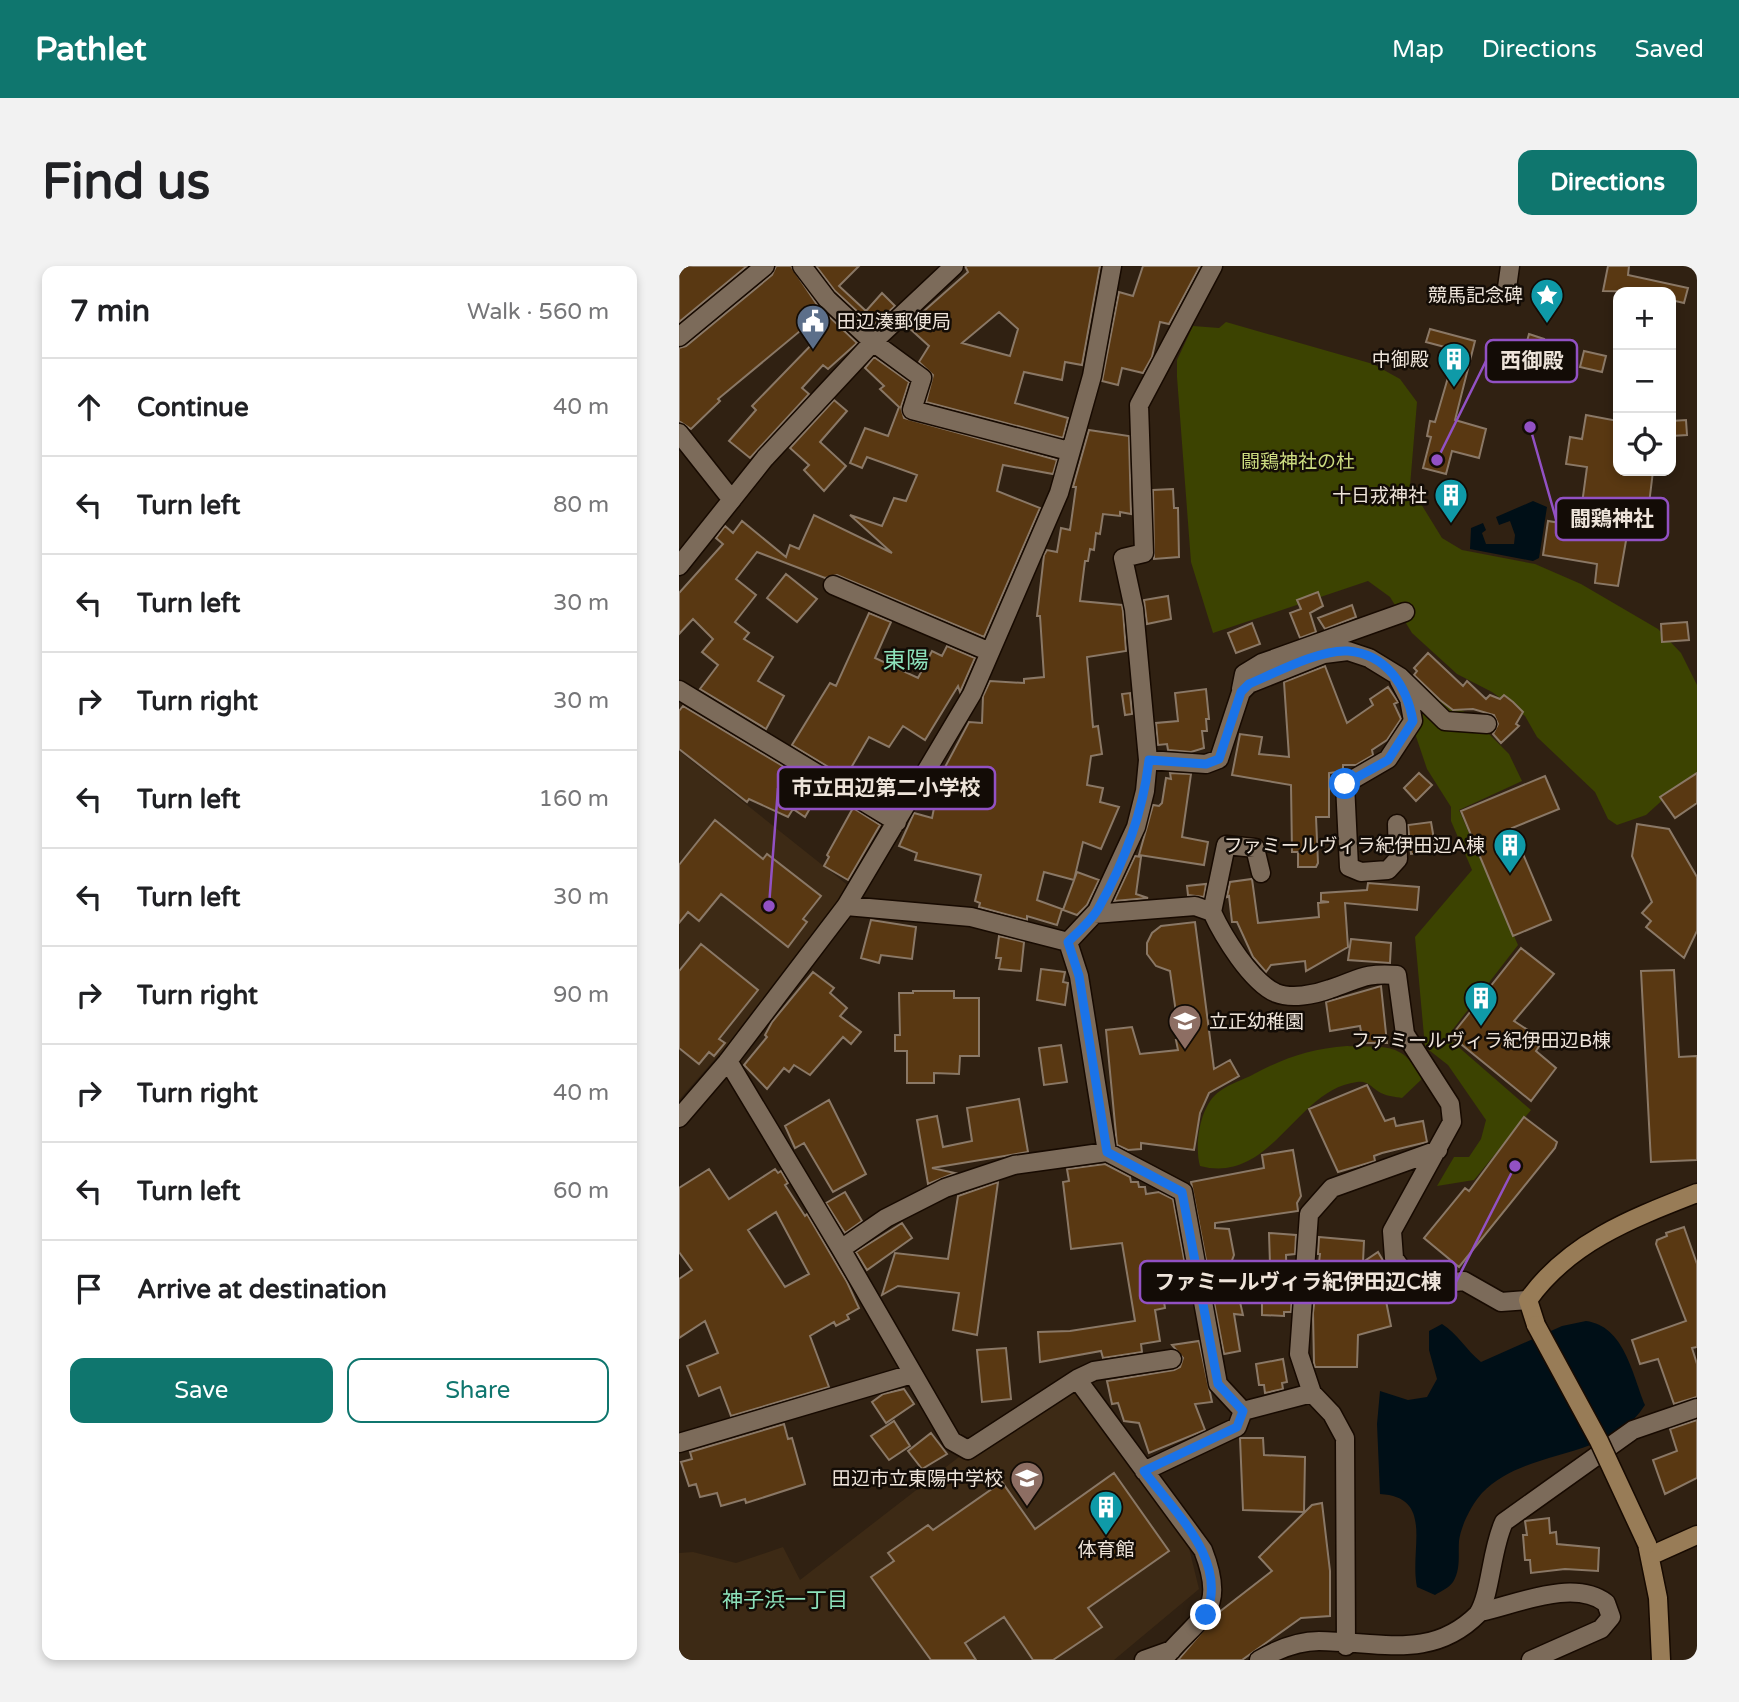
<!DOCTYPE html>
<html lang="en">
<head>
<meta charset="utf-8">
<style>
  :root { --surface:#fff; --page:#f2f2f2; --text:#202124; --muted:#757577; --line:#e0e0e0; --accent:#0f766e }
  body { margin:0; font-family:"Varela Round","Noto Sans JP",sans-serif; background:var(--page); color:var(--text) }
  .controls { position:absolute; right:21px; top:21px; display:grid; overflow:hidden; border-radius:14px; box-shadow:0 4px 10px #0003 }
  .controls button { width:63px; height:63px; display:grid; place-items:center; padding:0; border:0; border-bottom:2px solid var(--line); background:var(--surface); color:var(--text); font:35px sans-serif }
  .stop { position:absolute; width:21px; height:21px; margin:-16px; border:5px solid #1a73e8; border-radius:50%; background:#fff }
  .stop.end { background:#1a73e8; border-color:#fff; box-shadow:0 2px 7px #0008 }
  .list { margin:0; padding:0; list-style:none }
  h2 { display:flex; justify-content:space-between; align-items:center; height:91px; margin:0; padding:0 28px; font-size:30px }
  h2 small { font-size:23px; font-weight:400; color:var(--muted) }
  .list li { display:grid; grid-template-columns:46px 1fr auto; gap:21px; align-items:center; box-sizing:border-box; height:98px; padding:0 28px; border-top:2px solid var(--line) }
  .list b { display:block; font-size:26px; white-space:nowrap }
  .list em { font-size:23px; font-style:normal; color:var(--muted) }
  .actions { display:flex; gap:14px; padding:21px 28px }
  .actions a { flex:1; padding:16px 0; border:2px solid var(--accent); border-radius:14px; text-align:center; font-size:24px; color:var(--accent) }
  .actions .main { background:var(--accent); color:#fff }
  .icon { flex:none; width:38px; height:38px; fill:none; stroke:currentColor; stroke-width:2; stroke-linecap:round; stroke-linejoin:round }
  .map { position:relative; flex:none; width:1018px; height:1394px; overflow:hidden; border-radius:14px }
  header { display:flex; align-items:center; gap:42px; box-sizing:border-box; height:98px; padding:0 35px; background:var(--accent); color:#fff }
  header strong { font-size:33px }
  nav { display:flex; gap:38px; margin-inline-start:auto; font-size:24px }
  .intro { display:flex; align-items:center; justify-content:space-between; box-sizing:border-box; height:168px; padding:0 42px }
  h1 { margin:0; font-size:49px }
  .button { padding:18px 32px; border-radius:14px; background:var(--accent); color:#fff; font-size:24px; font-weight:700 }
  main { display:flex; gap:42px; padding:0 42px }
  aside { flex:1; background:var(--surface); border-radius:14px; box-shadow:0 4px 10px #0003 }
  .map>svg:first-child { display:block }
  .built { fill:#3d2a15 }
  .green { fill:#3c4301 }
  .water { fill:#000f17 }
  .building { fill:#593812; stroke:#8a7866; stroke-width:2; fill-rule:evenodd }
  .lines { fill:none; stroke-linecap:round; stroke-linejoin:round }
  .street-casing { stroke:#170a01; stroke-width:21 }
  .secondary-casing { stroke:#170a01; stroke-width:21 }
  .street { stroke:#7c6b5a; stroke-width:18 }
  .secondary { stroke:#987c57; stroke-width:18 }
  .secondary-bridge-casing { stroke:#170a01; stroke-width:21; stroke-linecap:butt }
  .secondary-bridge { stroke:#987c57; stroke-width:18 }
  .route { stroke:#1a73e8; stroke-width:9 }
  .labels { text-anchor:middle; stroke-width:5; stroke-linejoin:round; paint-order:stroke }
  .poi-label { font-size:19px; fill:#eee4da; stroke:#130c06; text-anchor:end }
  .park-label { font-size:19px; fill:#cddd81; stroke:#130c06 }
  .neighbourhood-label { font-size:21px; fill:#8ce1ba; stroke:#130c06 }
  .quarter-label { font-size:23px; fill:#8ce1ba; stroke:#130c06 }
  .leader { fill:none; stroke:#9251c4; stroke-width:2.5 }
  .callout-dot { fill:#9251c4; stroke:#130c06; stroke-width:2.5 }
  .callout { fill:#130c06; stroke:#9251c4; stroke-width:2.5 }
  .callout-label { font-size:21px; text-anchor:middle; font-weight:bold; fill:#eee4da }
</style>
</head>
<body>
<header>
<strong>Pathlet</strong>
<nav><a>Map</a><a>Directions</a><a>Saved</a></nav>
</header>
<div class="intro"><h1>Find us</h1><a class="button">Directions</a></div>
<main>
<aside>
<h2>7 min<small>Walk · 560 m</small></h2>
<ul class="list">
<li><svg class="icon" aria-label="ahead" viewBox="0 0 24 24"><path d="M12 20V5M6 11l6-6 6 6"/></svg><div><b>Continue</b></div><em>40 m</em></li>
<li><svg class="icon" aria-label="left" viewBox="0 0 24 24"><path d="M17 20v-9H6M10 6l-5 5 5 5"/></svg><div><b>Turn left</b></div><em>80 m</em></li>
<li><svg class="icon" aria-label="left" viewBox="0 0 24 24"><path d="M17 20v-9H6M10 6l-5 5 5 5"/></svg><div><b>Turn left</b></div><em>30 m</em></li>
<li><svg class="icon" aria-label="right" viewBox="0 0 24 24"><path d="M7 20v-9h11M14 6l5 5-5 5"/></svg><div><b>Turn right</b></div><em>30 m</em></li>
<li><svg class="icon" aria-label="left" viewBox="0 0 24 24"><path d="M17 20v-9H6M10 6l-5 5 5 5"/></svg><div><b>Turn left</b></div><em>160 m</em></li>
<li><svg class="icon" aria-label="left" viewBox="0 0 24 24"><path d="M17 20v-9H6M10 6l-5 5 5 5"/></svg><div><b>Turn left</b></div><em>30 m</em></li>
<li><svg class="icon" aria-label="right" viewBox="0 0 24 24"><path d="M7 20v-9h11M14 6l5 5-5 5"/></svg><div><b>Turn right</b></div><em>90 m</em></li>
<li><svg class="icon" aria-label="right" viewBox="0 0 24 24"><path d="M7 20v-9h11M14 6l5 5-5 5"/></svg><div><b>Turn right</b></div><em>40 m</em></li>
<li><svg class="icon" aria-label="left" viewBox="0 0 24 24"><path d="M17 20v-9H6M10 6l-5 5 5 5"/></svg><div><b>Turn left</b></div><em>60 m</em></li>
<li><svg class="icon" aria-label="arrive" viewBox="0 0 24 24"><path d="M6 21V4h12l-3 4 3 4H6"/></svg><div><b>Arrive at destination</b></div></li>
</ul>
<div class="actions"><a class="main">Save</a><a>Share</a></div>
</aside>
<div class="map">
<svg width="1018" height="1394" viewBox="0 0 1018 1394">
  <rect width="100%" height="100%" fill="#302112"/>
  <path class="built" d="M0 485 171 621 72 752 0 834Z
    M398 1113 454 1202 510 1282 520 1323 435 1394H0V1287L14 1286 57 1297 104 1281 121 1314 289 1184Z"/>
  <path class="green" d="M547 56 694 98 721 113 738 136 731 220 763 272 783 284 856 298 902 318 979 363 1002 387 1018 419V515L998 521 967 549 938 559 929 553 916 526 858 471 846 450 813 426 778 408 733 367 711 331 689 315 534 367 512 296 498 111V94L514 60 540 62Z
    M716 408 808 458V466L830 488 843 515 780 544 839 679 768 771 852 844 795 914 758 920 775 891H790L802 873 807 854 769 799 746 781 736 671 793 604 772 555V541L748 503Z
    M668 780C709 782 721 775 744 812L723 832C717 831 708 830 702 827 694 823 689 814 678 816 617 823 593 919 521 900 515 879 521 838 541 825 552 817 564 814 575 808 607 791 632 783 668 780Z"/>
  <path class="water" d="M854 235 868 241 860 292 854 295 791 283 792 262 804 257 807 264 803 267 807 278H835L836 269 831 255 820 259 817 251Z
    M907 1055C945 1060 953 1107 966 1139 931 1195 847 1181 803 1227 793 1238 782 1259 780 1275 779 1289 782 1303 774 1316 770 1322 762 1325 756 1329L738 1321C730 1283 756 1231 701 1228L698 1158 701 1125 729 1134 748 1131 758 1113 750 1084V1065L763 1058C779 1068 787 1084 802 1096L883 1060Z"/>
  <path class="building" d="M0 0H68L0 56Z
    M97 0H112L139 40 178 77 149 103 144 99 123 122 130 128 71 192 50 175 77 144 73 140 139 72 127 60 39 133 41 135 12 163 0 155V82L7 80 93 9Z
    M137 0H180L160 20 187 45 203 27 216 40 194 60 156 25Z
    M286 0H421L403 99 386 96 383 114 345 106 336 137 389 152 384 172 247 136 254 109 240 96 250 80 228 60 289 6ZM320 46 339 63 331 90 283 77Z
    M464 0H521L490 58 481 56 473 91 464 107 443 102 439 119 423 115 440 26 454 30Z
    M929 0H950L949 9 1009 22 1005 37 992 34V26L924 25Z
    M751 63 796 75 776 154 807 163 800 192 773 185 767 208 744 202 752 171 748 170 751 155 756 156 777 84 747 76Z
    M850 68 865 73 858 95 844 90Z
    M905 85 927 90 923 106 901 101Z
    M195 91 230 116 222 141 225 152 378 194 374 208 324 199 318 225 361 242 305 371 158 309 146 312 78 286 57 313 77 329 56 356 70 367 65 373 94 391 79 415 105 430 87 463 21 423 39 399 23 386 34 373 14 353 0 368V327L44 278 37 272 46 260 54 267 63 255 107 291 111 279 120 283 135 249 213 287 171 249 203 260 215 232 227 235 238 209 188 191 183 202 171 197 186 162 209 170 220 141 201 123 205 120 186 102Z
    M155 134 168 145 141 176 167 200 145 225 125 204 130 199 111 182Z
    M907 149 939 155V205H974L970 238 946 235 941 268 948 269 939 320 916 317 918 298 864 289 869 255 900 260 908 201 887 198 891 171 903 173Z
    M1007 154 1008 169 992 170V155Z
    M410 164 450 170 452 248 441 246V250L424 248 421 268 417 267 415 284 411 283 409 295H406L401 335 443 339 444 345 447 385 408 391 414 461 419 460 423 488 412 490 408 519 424 522 421 536 440 541 422 583 404 576 395 614 365 606 358 634 383 643 378 659 348 650V654L300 641 301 637 296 635 302 609 236 594 238 587 220 580 235 547 253 552 259 523 255 522 257 510 265 503 290 456 303 457 304 430 311 415 345 417V413L365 411 361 350H358L365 289 368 284 378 286 382 262 391 264 397 221H394Z
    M494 223 495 242H499L500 291 475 293 474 224Z
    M107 308 138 333 118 356 88 332Z
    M639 326 644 340 631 347 637 366 621 372 611 347 622 343 618 334Z
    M489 330 492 353 468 358 465 334Z
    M673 339 677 351 646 363 639 352Z
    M190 347 212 356 196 392 239 412 253 385 263 390 268 380 296 392 281 426 279 420 246 474 224 460 210 481 190 471 169 507 159 501 156 505 113 479 151 417 157 420Z
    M1008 356 1010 374 983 376 982 358Z
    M573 357 581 378 557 387 549 367Z
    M749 387 784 420 788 415 807 433 811 429 821 433 825 429 834 436 844 446 837 458 840 460 822 477 814 468 819 458 815 449 794 443 774 444 761 434 735 409 738 405 735 402Z
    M646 400 668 457 694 439 691 433 709 421 719 436 715 438 722 453 708 474 693 484 694 489 677 499H664V505L650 507V551H637L639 597 637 601H619V586H613L612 519 553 509 561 468 583 471 580 488 610 491 605 416Z
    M527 423 530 453H527L528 465H523L525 482 512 486 489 484 488 478 479 479 477 457 499 455 496 427Z
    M451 427 453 448 446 449 443 428Z
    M4 440 142 523 126 551 114 543 109 551 70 533 68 536 0 483V445Z
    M491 507 512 508 503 571 529 576 525 599 460 589 474 539 480 540 483 537 487 512 492 513Z
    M740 507 753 519 737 535 725 522Z
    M1018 507V537L996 552 981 531Z
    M866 510 880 543 833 562 872 654 834 670 782 545Z
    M174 542 201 559 169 614 145 600 150 591 148 589Z
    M36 554 84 593 88 588 142 630 124 653 128 656 109 681 42 628 20 655 9 646 0 657V599Z
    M752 556 757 585 732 588 729 559Z
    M958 558 990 563 1018 611V665L1005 692 967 661 972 655 963 647 973 636 953 590Z
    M456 590 462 591 457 628 469 632 435 635Z
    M398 606 420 614 408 639 398 649 384 644Z
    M573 613 579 657 640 651 639 637 650 636 642 635V627L688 624 689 617 740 621 738 644 666 637 669 681 627 705 626 695 592 699 587 706 574 691 558 656H553L550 630 548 631 551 616Z
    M527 618 525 631 509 629 508 620Z
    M192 654 237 661 233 693 202 689 200 697 182 692Z
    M516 656 535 803 551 794 560 810 530 827 521 847 515 884 462 877V883L449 884 438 879 427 764 453 761 461 788 499 784 497 774H501L491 705 477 700 468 688V677L473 667 482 660Z
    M320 670 345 676 342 705 320 703 322 692H317Z
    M672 673 712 677 711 697 669 694Z
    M22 678 79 724 40 773 46 777 35 790 30 786 20 798 0 782V705Z
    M842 682 875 708 835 755 864 774 857 785 877 802 852 835 772 770Z
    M362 703 386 706 384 716 389 717 386 739 358 734Z
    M995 704 1000 791 1018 790V894L972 896 962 705Z
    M134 706 155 722 151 727 168 742 161 750 182 766 172 778 164 771 131 809 115 799 110 806 105 802 88 823 65 799 88 771 86 769 93 756Z
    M702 720 708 777H684L681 760 651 765 647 736Z
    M234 725H275V732H300V790H281L280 808 255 807V817H228V785H216V769H221L220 727H234Z
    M382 779 388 816 365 819 360 782Z
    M688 819 706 855 715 852 717 860 744 855 748 876 703 887 695 890 696 895 659 906 630 843Z
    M340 833 349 886 253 902 276 907 249 918 238 854 258 850 264 881 293 875 288 842Z
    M150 834 187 908 154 926 125 877 116 882 106 860Z
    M845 851 878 876 876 882 780 1001 745 972 786 922 790 925Z
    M614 884 622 930 618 937 619 945 536 957V962L550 963 555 989 552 997 564 1049 555 1048 561 1085 545 1088 512 916 585 902 583 889Z
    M426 898 451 911 452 916H459L460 921H466L467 928 480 926 494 933 512 1031 485 1036 486 1042 476 1044 481 1075 462 1078 463 1086 424 1092 422 1085 361 1096 359 1066 391 1065 456 1055 443 977 392 983 384 916 390 915 388 903Z
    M30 903 50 933 96 903 99 907 102 905 109 917 106 919 126 950 128 948 168 1016 180 1042 168 1049 170 1053 157 1060 155 1056 131 1070 150 1121 52 1150 41 1121 20 1130 8 1100 39 1087 26 1055 0 1072V1013L13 1004 0 986V922ZM97 946 130 1008 106 1021 69 964Z
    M319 916 298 1069 274 1064 280 1027 219 1020 203 1029 216 987 269 993 279 930Z
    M166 926 183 955 166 967 147 937Z
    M223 957 233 972 188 1004 177 986Z
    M1005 961 1018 998V1081L1013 1082 1018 1098V1131L995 1138 979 1093 961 1098 953 1074 1007 1055 977 978 978 974 988 970 987 967Z
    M590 967 617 969 616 988 607 989 608 1028H613L612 1046H605V1050L583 1049V998H591Z
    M640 971 685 975 684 996 699 986 709 1003 698 1011 704 1020 712 1060 679 1069 678 1101H636L635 1097 634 1047 641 988H639Z
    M520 1075 533 1136 516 1138 526 1164 470 1187 460 1157 445 1155 439 1137 433 1138 428 1115 495 1104 501 1101 504 1092 493 1079Z
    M327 1082 332 1133 303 1136 298 1084Z
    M604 1093 608 1116 603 1117 604 1123 586 1127 585 1119H580L577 1098Z
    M225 1123 235 1138 207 1157 193 1136 204 1128Z
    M1018 1154V1212L986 1228 974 1194 998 1185 991 1163Z
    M215 1155 231 1180 210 1194 192 1170Z
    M105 1158 109 1173 113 1172 126 1218 67 1237 66 1233 42 1240 38 1227 21 1231 17 1218 10 1220 2 1196 13 1193 11 1186Z
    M252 1167 268 1188 243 1203 229 1185Z
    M561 1172H584L585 1189 626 1191 625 1246 564 1244Z
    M435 1207 490 1285 409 1342 423 1361 374 1394H354L325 1351 286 1377 297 1394H252L192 1311 215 1295 209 1287 249 1259 254 1264 323 1216 356 1263Z
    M643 1237 651 1305V1350L622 1352 563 1394H499L539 1347 593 1305 580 1291 633 1239Z
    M870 1252 871 1267 877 1266 878 1278 920 1282 919 1305 886 1303 852 1307 851 1294H846L844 1269H848L846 1255Z"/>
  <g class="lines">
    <defs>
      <path id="street" d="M123 0 148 33 194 76 243 112 233 144 390 185
        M827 29 831 0
        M0 71 86 0
        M0 167 53 234
        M0 300 86 192 194 76 275 0
        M154 319 311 386
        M562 423 565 408 583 397 726 346
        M0 424 218 556
        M469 494 527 498 540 493 562 426 570 418 645 388 669 385 690 392 721 411 766 455 808 458
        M718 558 719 593 709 604 682 606 670 601 666 518 709 493 734 455 730 433 720 414
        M167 640 292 651 389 676
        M533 646 547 579 576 582 582 607
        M415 648 516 640 533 646C544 670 572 716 597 727 612 733 635 729 651 723 679 714 686 706 718 709L726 768 771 838 773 856 713 965 715 992 726 1008 748 1019 785 1015 822 1036 849 1034
        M389 676 418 645 457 561 466 525 469 494 455 343 444 292 465 287 460 139 534 0
        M389 676 400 710 428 886
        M49 795 162 983 273 1175 289 1184 398 1113 524 1284C549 1348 520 1349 484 1394
        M0 852 49 795 167 640 293 428 380 227 413 110 433 0
        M162 983 207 952 266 922 335 899 428 886 504 926 539 1118 564 1145
        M398 1113 415 1105 493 1093
        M633 1127 620 1088 630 948 653 922 759 884
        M0 1177 233 1108
        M465 1205 558 1161 564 1145 633 1127 653 1148 666 1172 667 1380
        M801 1346C836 1339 894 1312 927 1337L932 1351 922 1363 852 1394
        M465 1394 493 1384
        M580 1394C599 1383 618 1375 640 1375 703 1376 753 1394 799 1348 812 1328 812 1283 825 1256L954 1164 1018 1142"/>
      <path id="secondary" d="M857 1059 849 1034C890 976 954 952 1018 927
        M968 1278 979 1332 982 1394
        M971 1290 1018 1269"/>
    </defs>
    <use href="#street" class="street-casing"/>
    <use href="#secondary" class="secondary-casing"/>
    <use href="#street" class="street"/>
    <use href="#secondary" class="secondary"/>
    <defs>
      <path id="secondary-bridge" d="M857 1059 920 1175 968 1278"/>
    </defs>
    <use href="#secondary-bridge" class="secondary-bridge-casing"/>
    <use href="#secondary-bridge" class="secondary-bridge"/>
  </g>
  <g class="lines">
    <path class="route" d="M527 1349C550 1294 495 1246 465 1205L558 1161 564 1145 539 1118 503 926 428 886 400 710 389 676C399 666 412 655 419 643 445 597 464 546 470 494L527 498 540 493 562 426 570 418C596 407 641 383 669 385 708 388 728 421 734 455L709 494 666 518"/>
  </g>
  <defs>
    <symbol id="sight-pin" viewBox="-11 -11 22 30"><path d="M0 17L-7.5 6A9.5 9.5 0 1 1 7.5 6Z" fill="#0f9aa8" stroke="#130c06"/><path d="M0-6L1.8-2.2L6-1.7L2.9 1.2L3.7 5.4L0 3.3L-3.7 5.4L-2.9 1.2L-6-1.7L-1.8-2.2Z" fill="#fff"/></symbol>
    <symbol id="civic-pin" viewBox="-11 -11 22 30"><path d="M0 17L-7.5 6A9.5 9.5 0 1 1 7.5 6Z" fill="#5c6f8a" stroke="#130c06"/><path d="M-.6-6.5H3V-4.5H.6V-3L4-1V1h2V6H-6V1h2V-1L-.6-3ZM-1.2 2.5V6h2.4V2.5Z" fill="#fff"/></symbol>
    <symbol id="building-pin" viewBox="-11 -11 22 30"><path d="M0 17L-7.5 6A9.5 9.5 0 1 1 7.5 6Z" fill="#0f9aa8" stroke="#130c06"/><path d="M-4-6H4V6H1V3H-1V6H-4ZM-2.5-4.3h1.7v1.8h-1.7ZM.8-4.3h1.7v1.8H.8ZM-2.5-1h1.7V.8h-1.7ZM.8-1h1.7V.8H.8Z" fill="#fff"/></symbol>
    <symbol id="school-pin" viewBox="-11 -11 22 30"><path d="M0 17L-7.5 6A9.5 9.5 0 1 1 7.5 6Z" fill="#8d6e63" stroke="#130c06"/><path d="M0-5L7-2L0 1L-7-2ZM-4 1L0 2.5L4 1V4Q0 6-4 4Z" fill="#fff"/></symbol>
  </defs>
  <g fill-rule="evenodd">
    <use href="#sight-pin" x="849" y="10" width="38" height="52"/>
    <use href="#civic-pin" x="115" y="36" width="38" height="52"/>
    <use href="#building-pin" x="756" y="74" width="38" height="52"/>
    <use href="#building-pin" x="753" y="210" width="38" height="52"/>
    <use href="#building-pin" x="812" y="560" width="38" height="52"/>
    <use href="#building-pin" x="783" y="713" width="38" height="52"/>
    <use href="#school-pin" x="487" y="736" width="38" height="52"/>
    <use href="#school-pin" x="329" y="1193" width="38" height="52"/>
    <use href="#building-pin" x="408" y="1222" width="38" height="52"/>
  </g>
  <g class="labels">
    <g class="poi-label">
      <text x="844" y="36">競馬記念碑</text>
      <text x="158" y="62" text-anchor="start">田辺湊郵便局</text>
      <text x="750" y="100">中御殿</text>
      <text x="748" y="236">十日戎神社</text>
      <text x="806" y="586">ファミールヴィラ紀伊田辺A棟</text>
      <text x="530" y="762" text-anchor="start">立正幼稚園</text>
      <text x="802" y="781" text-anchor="middle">ファミールヴィラ紀伊田辺B棟</text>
      <text x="324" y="1219">田辺市立東陽中学校</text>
      <text x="427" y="1290" text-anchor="middle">体育館</text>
    </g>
    <g class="park-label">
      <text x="619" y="202">闘鶏神社の杜</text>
    </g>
    <g class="neighbourhood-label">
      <text x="106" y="1341">神子浜一丁目</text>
    </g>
    <g class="quarter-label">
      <text x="227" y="402">東陽</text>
    </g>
  </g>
  <path class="leader" d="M758 194L807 95M851 161L877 253M90 640L99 522M836 900L777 1016"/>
  <g class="callout-dot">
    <circle cx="758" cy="194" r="7"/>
    <circle cx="851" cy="161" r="7"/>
    <circle cx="90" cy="640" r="7"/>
    <circle cx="836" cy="900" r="7"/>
  </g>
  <g class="callout">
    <rect x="807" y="74" width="91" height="42" rx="7"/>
    <rect x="877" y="232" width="112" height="42" rx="7"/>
    <rect x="99" y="501" width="217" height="42" rx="7"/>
    <rect x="461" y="995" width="316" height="42" rx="7"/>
  </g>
  <g class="callout-label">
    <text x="853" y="102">西御殿</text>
    <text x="933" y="260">闘鶏神社</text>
    <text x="207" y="529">市立田辺第二小学校</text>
    <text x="619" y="1023">ファミールヴィラ紀伊田辺C棟</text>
  </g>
</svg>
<div class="controls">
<button>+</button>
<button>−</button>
<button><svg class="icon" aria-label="locate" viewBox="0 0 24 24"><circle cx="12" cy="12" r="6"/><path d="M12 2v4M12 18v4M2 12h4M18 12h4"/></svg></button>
</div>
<div class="stop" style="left:666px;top:518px"></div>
<div class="stop end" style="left:527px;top:1349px"></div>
</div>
</main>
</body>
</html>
